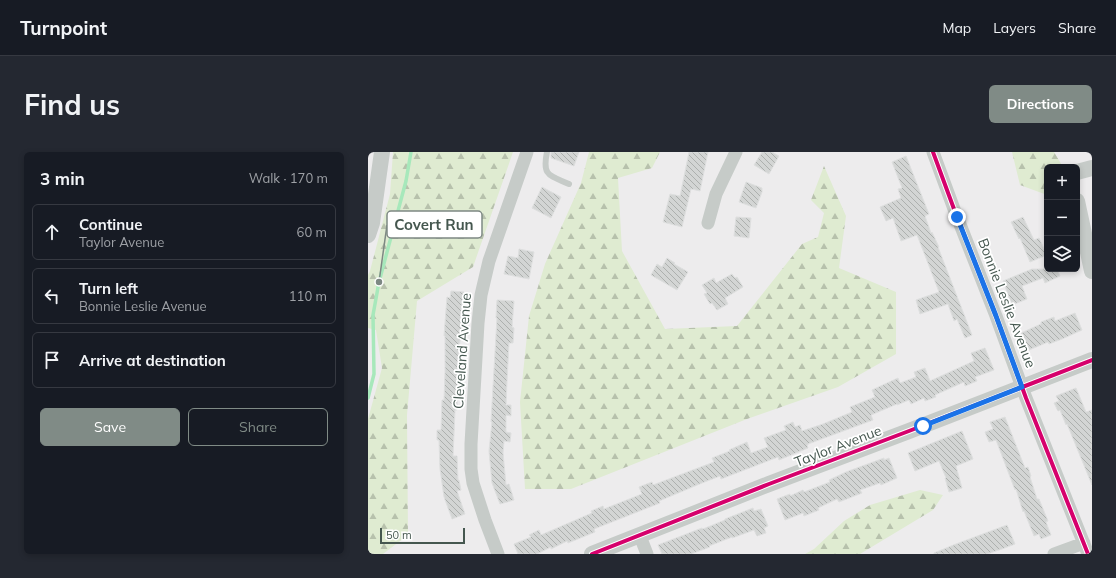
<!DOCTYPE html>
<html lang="en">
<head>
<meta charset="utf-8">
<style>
  :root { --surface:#171b24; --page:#242831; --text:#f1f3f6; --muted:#9ea1a6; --line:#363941; --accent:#808b86 }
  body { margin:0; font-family:Mulish,sans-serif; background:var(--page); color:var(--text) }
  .controls { position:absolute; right:12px; top:12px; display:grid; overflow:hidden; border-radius:6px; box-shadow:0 2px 6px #0003 }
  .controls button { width:36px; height:36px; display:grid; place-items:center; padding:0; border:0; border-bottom:1px solid var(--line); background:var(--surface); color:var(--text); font:20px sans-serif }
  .scale { position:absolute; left:12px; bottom:10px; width:85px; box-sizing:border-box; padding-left:4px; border:2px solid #45574f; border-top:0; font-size:11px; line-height:14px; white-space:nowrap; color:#45574f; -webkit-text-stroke:3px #fff; paint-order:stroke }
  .stop { position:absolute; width:12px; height:12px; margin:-9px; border:3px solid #1a73e8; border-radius:50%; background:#fff }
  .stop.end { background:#1a73e8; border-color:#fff; box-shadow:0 1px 4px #0008 }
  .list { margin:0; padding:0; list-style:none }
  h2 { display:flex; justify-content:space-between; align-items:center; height:52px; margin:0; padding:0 16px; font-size:17px }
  h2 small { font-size:13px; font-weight:400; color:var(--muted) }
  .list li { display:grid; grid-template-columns:26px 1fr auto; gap:12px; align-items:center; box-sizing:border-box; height:56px; margin:0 8px 8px; padding:0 8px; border:1px solid var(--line); border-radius:6px }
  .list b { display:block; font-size:15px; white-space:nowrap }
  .list p { margin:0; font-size:13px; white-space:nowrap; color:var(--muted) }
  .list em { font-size:13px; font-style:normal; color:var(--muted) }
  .actions { display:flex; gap:8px; padding:12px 16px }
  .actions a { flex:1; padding:9px 0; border:1px solid var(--accent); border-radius:6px; text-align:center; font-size:14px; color:var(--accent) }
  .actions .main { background:var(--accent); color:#fff }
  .icon { flex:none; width:22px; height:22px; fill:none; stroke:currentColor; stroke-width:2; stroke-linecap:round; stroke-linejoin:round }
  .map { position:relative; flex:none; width:724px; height:402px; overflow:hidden; border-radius:6px }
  header { display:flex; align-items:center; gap:24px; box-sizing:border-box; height:56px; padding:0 20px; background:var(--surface); border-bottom:1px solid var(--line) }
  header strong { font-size:19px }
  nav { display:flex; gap:22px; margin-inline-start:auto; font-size:14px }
  .intro { display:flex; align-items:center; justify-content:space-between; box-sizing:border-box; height:96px; padding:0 24px }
  h1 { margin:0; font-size:28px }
  .button { padding:10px 18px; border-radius:6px; background:var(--accent); color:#fff; font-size:14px; font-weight:700 }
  main { display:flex; gap:24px; padding:0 24px }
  aside { flex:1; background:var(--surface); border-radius:6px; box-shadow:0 2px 6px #0003 }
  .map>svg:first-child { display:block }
  .forest { fill:url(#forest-firs) }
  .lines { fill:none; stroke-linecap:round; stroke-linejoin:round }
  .stream { stroke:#a7e8bb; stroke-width:3.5 }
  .building { fill:url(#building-back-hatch); stroke:#dedfdf }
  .service { stroke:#c6cbc8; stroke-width:6 }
  .minor { stroke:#c6cbc8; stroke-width:13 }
  .tertiary { stroke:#c6cbc8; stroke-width:16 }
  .cycleway-casing { stroke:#fff; stroke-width:6 }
  .cycleway { stroke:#d6006c; stroke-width:4 }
  .route { stroke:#1a73e8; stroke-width:5 }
  .labels { text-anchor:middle; stroke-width:3.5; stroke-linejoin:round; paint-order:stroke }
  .street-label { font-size:14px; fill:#45574f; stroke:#fff }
  .leader { fill:none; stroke:#7d8883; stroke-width:1.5 }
  .callout-dot { fill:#7d8883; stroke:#fff; stroke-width:1.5 }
  .callout { fill:#fff; stroke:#7d8883; stroke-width:1.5 }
  .callout-label { font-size:15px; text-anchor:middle; font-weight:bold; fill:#45574f }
</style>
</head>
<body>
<header>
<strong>Turnpoint</strong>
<nav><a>Map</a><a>Layers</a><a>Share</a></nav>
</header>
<div class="intro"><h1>Find us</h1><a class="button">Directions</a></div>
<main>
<aside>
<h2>3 min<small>Walk · 170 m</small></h2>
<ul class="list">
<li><svg class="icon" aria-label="ahead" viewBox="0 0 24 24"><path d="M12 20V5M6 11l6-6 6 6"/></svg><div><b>Continue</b><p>Taylor Avenue</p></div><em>60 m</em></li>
<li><svg class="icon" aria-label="left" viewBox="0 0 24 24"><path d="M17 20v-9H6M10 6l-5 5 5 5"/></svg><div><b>Turn left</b><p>Bonnie Leslie Avenue</p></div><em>110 m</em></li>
<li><svg class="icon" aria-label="arrive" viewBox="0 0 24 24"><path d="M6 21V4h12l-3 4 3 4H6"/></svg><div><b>Arrive at destination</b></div></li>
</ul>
<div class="actions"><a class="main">Save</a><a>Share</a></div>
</aside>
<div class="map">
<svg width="724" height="402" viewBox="0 0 724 402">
  <defs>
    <pattern id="forest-firs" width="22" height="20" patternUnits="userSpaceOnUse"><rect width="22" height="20" fill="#dfebd1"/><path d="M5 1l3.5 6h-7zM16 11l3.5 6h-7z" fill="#b7c1ac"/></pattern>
    <pattern id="building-back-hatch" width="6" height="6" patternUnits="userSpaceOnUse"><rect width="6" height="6" fill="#d3d5d4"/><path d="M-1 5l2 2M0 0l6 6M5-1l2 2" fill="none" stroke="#adb0ae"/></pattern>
  </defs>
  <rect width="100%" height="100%" fill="#edeced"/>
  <path class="forest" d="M25 0H145L105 115 49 149 39 263 40 383 15 402H0V267L14 216 8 178 0 176V123L2 119 22 42Z
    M221 0H292L284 16 250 26 254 99 297 177 369 174 434 92 450 85 456 61 443 48 456 14 478 64 471 116 528 140V202L470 235 379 267 203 337H157L152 250 161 164 177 112 213 31Z
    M644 0H686L695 15H679V43L652 33Z
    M552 338 575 343 565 358 492 402H437L446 397 476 369 502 353Z"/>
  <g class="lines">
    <path class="stream" d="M0 246 6 222 5 163 11 130 38 29 43 0"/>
  </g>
  <path class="building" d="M183 0H211L206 14 183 6Z
    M321 0H340L332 39 323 37 314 75 295 70 302 42 312 44Z
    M394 0H404L411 4 401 22 386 13Z
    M538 4 561 62 557 64 563 81 564 80 571 95H570L604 183 597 186 589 167 586 169 580 152 552 162 548 148 571 140 556 101 549 83 533 89 525 66 518 69 512 55 533 46 530 37 534 36 524 10Z
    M378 30 394 36V40L388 56 371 50Z
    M174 35 193 45 183 66 164 56Z
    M368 65 383 66 381 86 366 84Z
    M655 65 666 88 671 86 679 103 662 110 652 86 651 87 643 70Z
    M151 97 166 100 161 127 136 122 140 104 150 106Z
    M299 106 307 111 306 112 320 120 309 138 283 123 289 112 294 115Z
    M664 117H695L690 119 692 124 677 131 675 126 654 134 659 147 644 153 635 129Z
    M364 122 367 126 369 125 375 135 357 146 360 152 349 158 344 151 342 152 336 142 339 141 334 133 346 126 348 131Z
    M83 139 96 140 92 169H95L94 180H93L90 206 89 258H87L85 304H89L90 328H91L93 338 89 339 97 362 84 367 76 345 72 317 71 288H69V278H73L74 248H76L77 221V184H76L79 145 82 146Z
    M129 148 146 149 144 175 146 176 145 191H141L139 229 138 253H143V264L138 263V280L143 281 142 290 136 289 135 301 138 333 141 332 146 348 132 352 124 331 121 299 124 270H123L124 252 129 166H128Z
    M707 161 714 178 694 187 681 192 680 190 661 198 653 181 673 172V170L686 165 687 169Z
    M617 196 626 218 607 225 609 229 597 234 596 230 567 243 568 245 557 249 556 246 543 252 541 248 529 253V252L503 263 505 268 440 292V293H439L440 296 411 308 410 305 353 327 352 324 334 331 291 349 292 351 226 377 227 380 200 391 199 389 183 397V395L169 402H150L146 392 163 385 161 383 171 378 173 383 224 361 223 359 235 354 236 357 274 342 271 335 284 330 285 333 346 310 344 306 362 299 361 298 379 290 383 301 400 295 396 286 418 278 416 274 425 270 427 275 432 273 434 279 455 272 484 260 482 255 507 245 504 238 530 226 532 231 548 225 546 220 557 216 562 229 606 209 603 201Z
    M708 236 718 260 724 258V333L699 272 698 273 692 258 690 259 686 251 691 249 688 244Z
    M637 265 657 316 660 315 663 324 662 325 669 347H671L680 369 678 370 683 383 673 387 671 382 666 384 656 359 655 360 648 337 647 338 628 288 621 290 617 280 625 277 622 270Z
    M594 279 605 307 588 314 594 336 581 340 577 326H578L571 309 547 319 540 301Z
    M516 306V308L521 306 529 326 513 333 512 331 492 338 494 341 471 350 469 347 450 356 451 358 436 364 435 361 417 368 409 347 422 342V344L435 338 436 340 462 330 461 328 478 320Z
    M385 356 386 359 393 357 400 374 396 376 398 381 389 384 386 378 364 386V385L341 394 342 395 323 402H294L290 393 334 376 335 377 357 368V367Z
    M639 373 647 392 634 397 619 402H566V401L588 392Z"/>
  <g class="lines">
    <path class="service" d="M179 0C174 24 181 23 201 32"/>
    <path class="minor" d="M565 0 586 57 628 164 658 246 720 402
      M340 71 348 42 368 0
      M272 384 279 402
      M130 402 117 368 105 331 103 317V292L110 171 113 143 121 109 159 0
      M686 402 716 391"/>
    <path class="tertiary" d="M709 20 724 16
      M709 49 724 119
      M0 83 4 71 14 0
      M224 402 401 332 541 279 724 208"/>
    <defs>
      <path id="cycleway" d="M565 0 586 57 628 164 658 246 720 402
        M224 402 401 332 541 279 724 208"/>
    </defs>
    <use href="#cycleway" class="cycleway-casing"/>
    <use href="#cycleway" class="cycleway"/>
  </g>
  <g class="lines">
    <path class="route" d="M555 274 654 235 628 164 589 65"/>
  </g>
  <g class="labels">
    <g class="street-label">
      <text transform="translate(639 151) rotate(69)" y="5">Bonnie Leslie Avenue</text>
      <text transform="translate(94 199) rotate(-86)" y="5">Cleveland Avenue</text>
      <text transform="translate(470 294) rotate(-21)" y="5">Taylor Avenue</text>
    </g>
  </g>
  <path class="leader" d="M11 130L19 73"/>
  <circle class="callout-dot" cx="11" cy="130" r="4"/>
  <rect class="callout" x="19" y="59" width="95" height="27" rx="4"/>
  <g class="callout-label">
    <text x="66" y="78">Covert Run</text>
  </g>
</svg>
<div class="controls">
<button>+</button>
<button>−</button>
<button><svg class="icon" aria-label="layers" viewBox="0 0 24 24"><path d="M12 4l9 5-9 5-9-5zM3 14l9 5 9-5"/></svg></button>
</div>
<div class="scale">50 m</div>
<div class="stop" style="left:555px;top:274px"></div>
<div class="stop end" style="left:589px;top:65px"></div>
</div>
</main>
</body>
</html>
